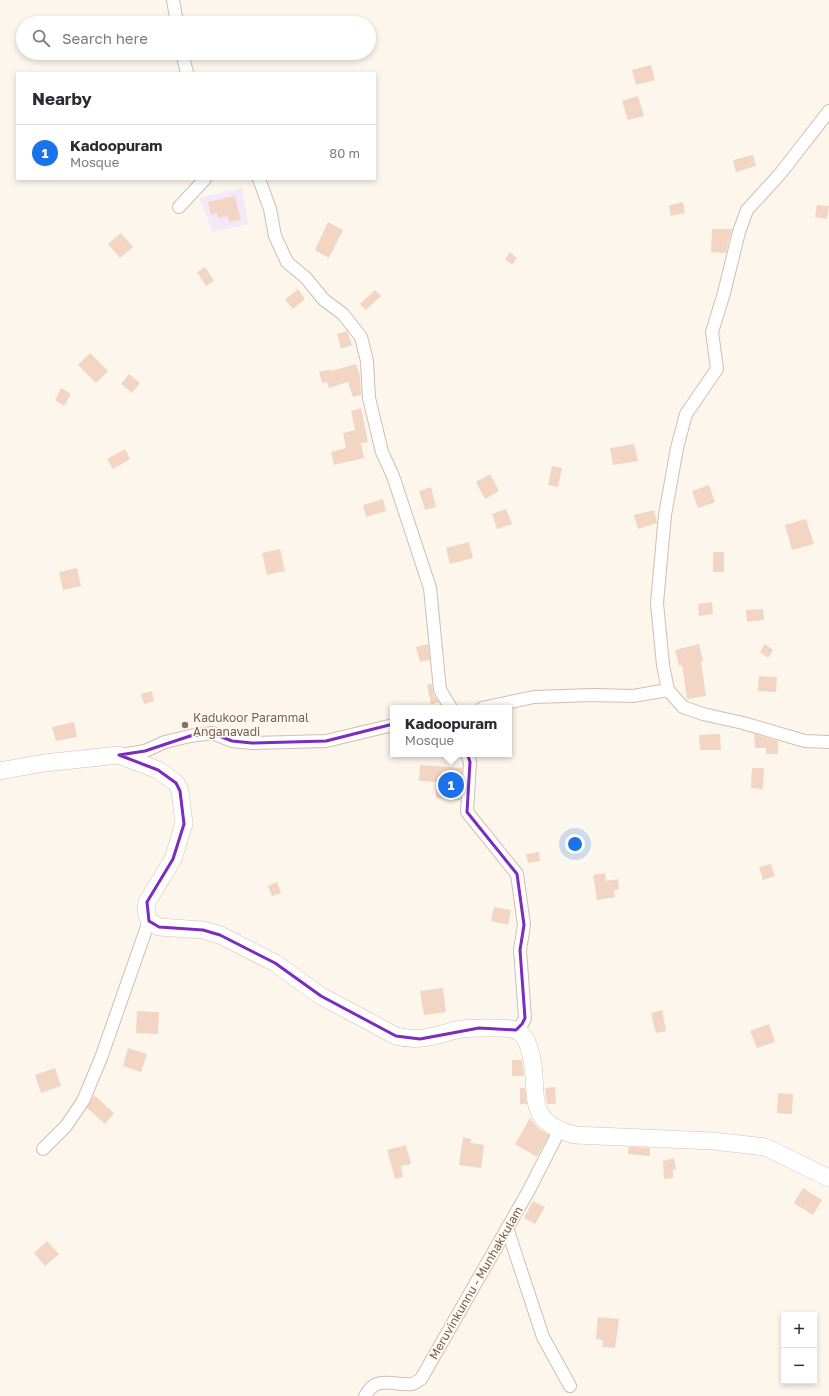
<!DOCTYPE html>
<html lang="en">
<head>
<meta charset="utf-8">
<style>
  :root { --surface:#fff; --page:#f2f2f3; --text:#2b2b33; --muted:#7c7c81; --line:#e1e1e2; --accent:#1a73e8 }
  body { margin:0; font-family:"Golos Text",sans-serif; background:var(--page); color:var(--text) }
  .controls { position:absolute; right:12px; bottom:12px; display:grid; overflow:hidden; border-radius:0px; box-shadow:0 2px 6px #0003 }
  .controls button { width:36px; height:36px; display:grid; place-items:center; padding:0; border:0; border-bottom:1px solid var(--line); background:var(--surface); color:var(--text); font:20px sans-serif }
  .you { position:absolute; left:575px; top:844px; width:14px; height:14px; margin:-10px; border:3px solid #fff; border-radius:50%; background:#1a73e8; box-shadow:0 0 0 6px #1a73e833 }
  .badge { display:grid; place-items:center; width:26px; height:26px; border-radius:50%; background:var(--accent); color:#fff; font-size:13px; font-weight:700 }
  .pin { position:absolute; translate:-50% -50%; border:2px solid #fff; box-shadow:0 1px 4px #0006 }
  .popup { position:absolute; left:390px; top:705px; width:122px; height:52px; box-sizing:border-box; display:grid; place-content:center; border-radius:0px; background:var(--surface); filter:drop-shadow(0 1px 3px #0005); font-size:13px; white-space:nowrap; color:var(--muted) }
  .popup b { font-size:15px; color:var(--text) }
  .popup::after { content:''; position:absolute; left:50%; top:100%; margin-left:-8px; border:8px solid transparent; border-top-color:var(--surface) }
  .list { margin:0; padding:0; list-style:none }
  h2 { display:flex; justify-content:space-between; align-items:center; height:52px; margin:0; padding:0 16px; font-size:17px }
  h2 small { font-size:13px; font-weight:400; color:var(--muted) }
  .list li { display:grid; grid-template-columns:26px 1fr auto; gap:12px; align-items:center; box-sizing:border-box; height:56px; padding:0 16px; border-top:1px solid var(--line) }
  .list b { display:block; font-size:15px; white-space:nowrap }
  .list p { margin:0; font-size:13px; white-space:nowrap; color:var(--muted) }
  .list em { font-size:13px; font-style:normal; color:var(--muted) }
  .icon { flex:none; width:22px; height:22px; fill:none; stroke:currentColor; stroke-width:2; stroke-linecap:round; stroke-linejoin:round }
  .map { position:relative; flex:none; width:829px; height:1396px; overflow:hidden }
  .search { position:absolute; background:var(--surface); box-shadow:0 2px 6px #0003; left:16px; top:16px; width:360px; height:44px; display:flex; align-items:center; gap:10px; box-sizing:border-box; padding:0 14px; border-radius:22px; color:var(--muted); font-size:15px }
  .panel { position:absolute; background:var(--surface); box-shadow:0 2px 6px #0003; left:16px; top:72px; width:360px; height:108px; border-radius:0px }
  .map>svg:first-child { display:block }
  .education { fill:#f3e8fa }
  .building { fill:#f3d5c3 }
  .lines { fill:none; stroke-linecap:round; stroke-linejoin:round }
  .street-casing { stroke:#d1beb0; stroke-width:14 }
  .secondary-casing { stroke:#d6c0b0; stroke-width:18 }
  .street { stroke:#fff; stroke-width:12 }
  .secondary { stroke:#fff; stroke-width:17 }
  .marked { fill:none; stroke:#7b2cbf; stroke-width:3; stroke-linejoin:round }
  .education-dot { fill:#8d6e63; stroke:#fffaf3; stroke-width:1.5 }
  .labels { text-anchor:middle; stroke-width:3.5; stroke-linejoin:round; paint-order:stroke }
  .education-label { font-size:12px; fill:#785e54; stroke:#fffaf3; text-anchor:start }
  .street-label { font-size:12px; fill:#7a5c4d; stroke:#fffaf3 }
</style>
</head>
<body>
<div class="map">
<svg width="829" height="1396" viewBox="0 0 829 1396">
  <rect width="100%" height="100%" fill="#fdf6ec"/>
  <path class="education" d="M242 188 248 224 213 232 199 198Z"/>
  <path class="building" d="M651 65 655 80 636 85 632 70Z
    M638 96 644 116 628 120 622 101Z
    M753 155 756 166 736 172 733 160Z
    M235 196 241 220 229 222 228 216 218 218 217 213 211 215 208 202Z
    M683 202 685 213 671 216 669 205Z
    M817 205 829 206 827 219 815 217Z
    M328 222 343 230 329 258 315 250Z
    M712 229H732L726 253 711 252Z
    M121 233 133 247 120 258 108 244Z
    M510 252 517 258 512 265 505 259Z
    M205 267 214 281 206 286 197 272Z
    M298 289 305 299 293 309 285 300Z
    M375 290 381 296 366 310 360 304Z
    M347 331 352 345 341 349 337 334Z
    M90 353 108 371 96 383 78 365Z
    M356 364 360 376 361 395 353 397 348 382 329 388 327 382 322 383 319 372 331 369V371Z
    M129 374 140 383 132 393 121 384Z
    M61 388 71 394 64 406 55 400Z
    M361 408 368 442 361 443 364 458 334 465 331 452 346 448 343 433 355 430 351 411Z
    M634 444 638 461 613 465 610 448Z
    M125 449 130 459 113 469 107 459Z
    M552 466 562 468 558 487 548 485Z
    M490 474 499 491 485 499 476 482Z
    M709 485 715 502 698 508 692 491Z
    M431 487 436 507 425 510 419 491Z
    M383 499 386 511 366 517 363 505Z
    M506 509 512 524 497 529 492 514Z
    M654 510 657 523 638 529 634 515Z
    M806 519 814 544 792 550 785 525Z
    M469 542 473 558 450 564 446 548Z
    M280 549 285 571 267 575 262 553Z
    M713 552H724V572H713Z
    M77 568 81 586 63 590 59 572Z
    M712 602 713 614 699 616 698 604Z
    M763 609 764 620 747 622 746 610Z
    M428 644 430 660 420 662 416 647Z
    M699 644 703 661H701L706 696 687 699 682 665 679 666 675 650Z
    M765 644 773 650 768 658 760 652Z
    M759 676 777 677 776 692 758 691Z
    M432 684 433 694 439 702 431 704 427 685Z
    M152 691 154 701 144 704 141 694Z
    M74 722 77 737 56 741 52 727Z
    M720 734 721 750H700L699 735Z
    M754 734 778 741V754H766V748H755Z
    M420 765 462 768 460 800 436 798V782L419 781Z
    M752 768H764L763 789 751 788Z
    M539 852 540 861 528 863 526 854Z
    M771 864 775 876 763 880 759 867Z
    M605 873 606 881 618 879 619 889 614 890 615 897 597 900 593 875Z
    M277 882 281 893 272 896 268 886Z
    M494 907 511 910 508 925 491 921Z
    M443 988 446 1012 424 1015 420 991Z
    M662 1010 666 1031 656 1033 651 1013Z
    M137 1011 159 1012 158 1034 136 1033Z
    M769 1024 775 1042 757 1048 750 1031Z
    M128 1048 147 1054 141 1072 123 1066Z
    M512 1060H522L524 1076H512Z
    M55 1068 61 1086 41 1093 35 1075Z
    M555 1087 556 1104H547L545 1088Z
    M520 1088H525L527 1104H520Z
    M778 1093 793 1094 792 1114 777 1113Z
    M94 1095 114 1113 105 1124 87 1108Z
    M530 1118 539 1129 549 1135 537 1157 515 1144Z
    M463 1137 471 1139V1143L484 1145 481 1168 459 1165Z
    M406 1145 411 1164 401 1166 403 1177 395 1179 387 1150Z
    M629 1147 650 1148V1156L628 1154Z
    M674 1158 676 1169 673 1170V1178L664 1179 663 1161Z
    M803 1188 822 1200 813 1215 794 1203Z
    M533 1201 545 1207 535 1224 524 1218Z
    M47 1241 59 1254 45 1266 34 1253Z
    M598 1317 619 1319 615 1348 602 1347 603 1340 596 1339Z"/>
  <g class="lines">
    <defs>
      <path id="street" d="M173 0 177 23
        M182 53 187 73
        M829 111 780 174 747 210 739 232 724 293 712 332 717 369 686 414 677 448 665 515 657 603 663 665 668 690 683 707 703 714 743 723 805 741 829 742
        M259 179 270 209 275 236 287 262 306 278 324 300 343 314 361 337 367 361 369 398 382 452 393 476 430 588 440 690 451 708
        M179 207 205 179
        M482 708 534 697 592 695 633 696 668 690
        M467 754 470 762 467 812 517 874 524 925 520 950 525 1018 522 1024 516 1030
        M120 755 145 751 165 742 190 736 212 733 232 741 252 743 326 741 393 725
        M43 1149 66 1126 83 1101 101 1058 149 921
        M507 1228 543 1337 570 1386
        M365 1396C377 1374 394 1386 412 1384 415 1383 418 1381 421 1379L529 1190 559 1131"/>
      <path id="secondary" d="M0 771 44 763 119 755 158 770 176 783 180 791 184 824 173 859 147 902 146 911 149 921 159 927 203 930 220 935 275 963 321 996 396 1036C418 1042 435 1036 456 1030 469 1027 483 1028 496 1028 502 1028 511 1028 517 1031 523 1034 525 1038 528 1045 544 1085 517 1121 575 1135L713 1141 765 1147 829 1178"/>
    </defs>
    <use href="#street" class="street-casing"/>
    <use href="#secondary" class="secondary-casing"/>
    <use href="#street" class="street"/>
    <use href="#secondary" class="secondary"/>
  </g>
  <path class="marked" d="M454 713 470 762 467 812 517 874 524 925 520 950 525 1018 522 1024 516 1030 479 1028 420 1039 396 1036 321 996 275 963 220 935 203 930 159 927 149 921 147 902 173 859 184 824 180 791 176 783 158 770 119 755 145 751 190 736 212 733 232 741 252 743 326 741 409 720Z"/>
  <circle class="education-dot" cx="185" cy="725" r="4"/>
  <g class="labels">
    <g class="education-label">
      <text x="193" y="722">Kadukoor Parammal<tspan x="193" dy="14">Anganavadi</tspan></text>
    </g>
    <g class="street-label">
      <text transform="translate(476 1283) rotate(-60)" y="4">Meruvinkunnu - Munhakkulam</text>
    </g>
  </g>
</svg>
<div class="controls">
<button>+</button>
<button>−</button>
</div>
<div class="you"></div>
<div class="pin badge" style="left:451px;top:785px">1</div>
<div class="popup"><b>Kadoopuram</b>Mosque</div>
<div class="search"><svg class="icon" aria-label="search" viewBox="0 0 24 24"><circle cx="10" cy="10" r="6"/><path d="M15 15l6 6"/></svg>Search here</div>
<section class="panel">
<h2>Nearby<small></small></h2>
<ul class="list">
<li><span class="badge">1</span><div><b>Kadoopuram</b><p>Mosque</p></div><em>80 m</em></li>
</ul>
</section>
</div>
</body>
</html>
